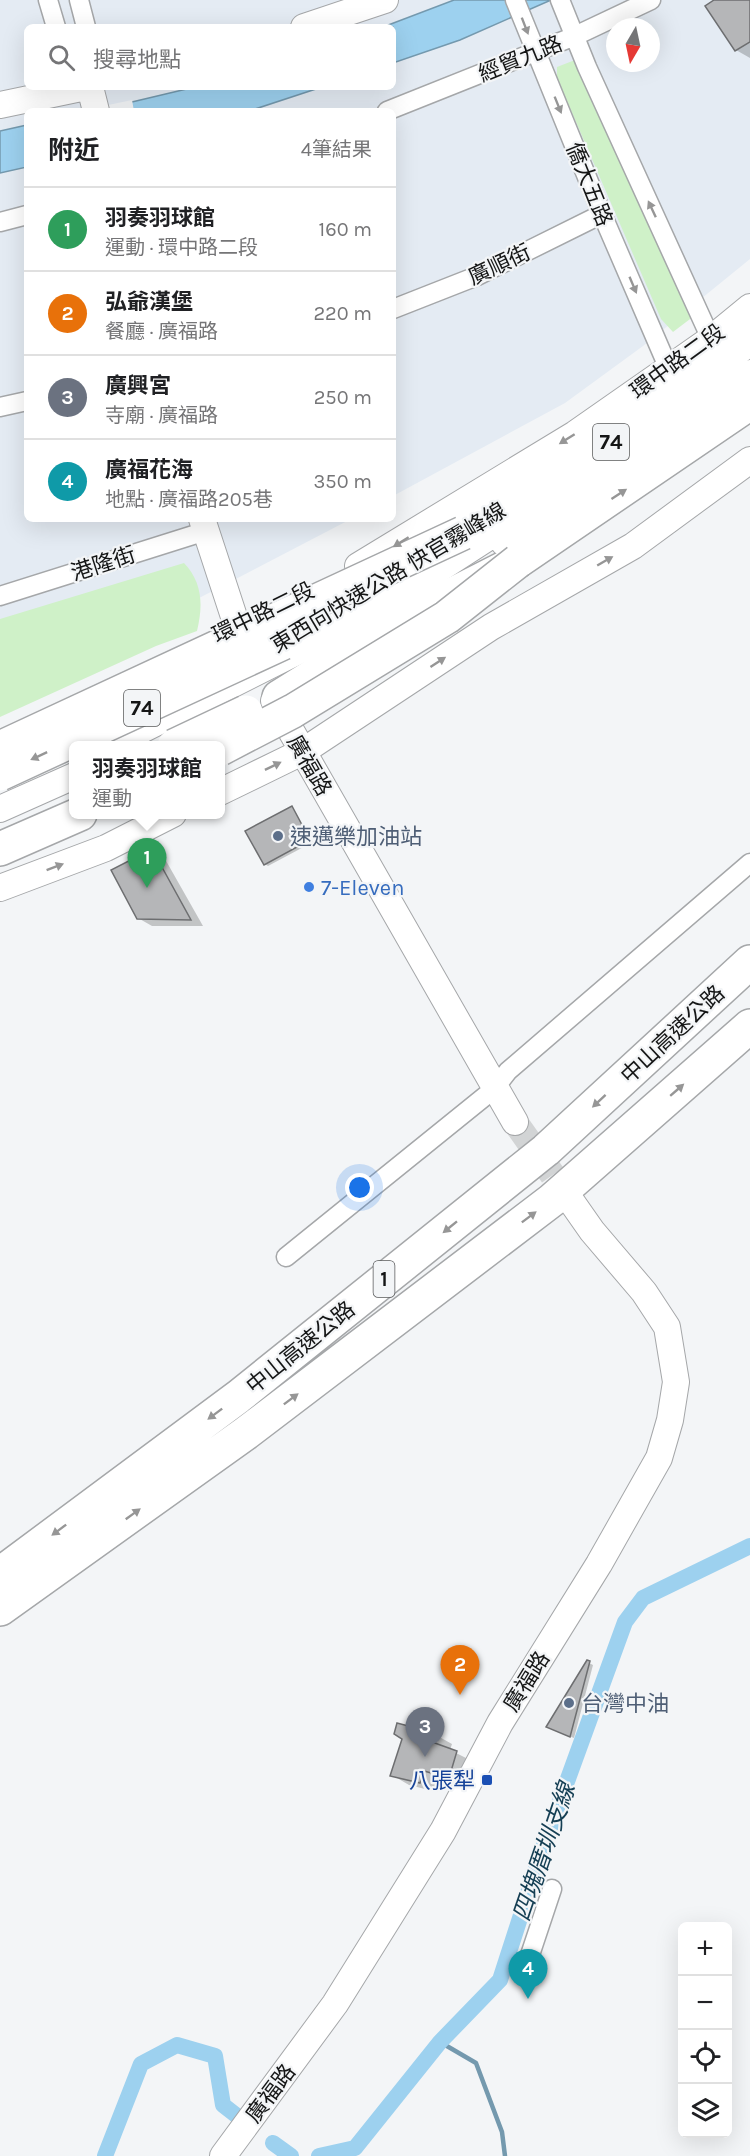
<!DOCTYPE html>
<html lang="zh-TW">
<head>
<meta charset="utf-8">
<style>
  :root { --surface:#fff; --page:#f6f6f6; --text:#202124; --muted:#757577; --line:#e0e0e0; --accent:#0b8043 }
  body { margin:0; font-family:Karla,"Noto Sans TC",sans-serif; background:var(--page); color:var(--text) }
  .controls { position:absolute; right:18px; bottom:18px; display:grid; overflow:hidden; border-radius:9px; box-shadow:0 6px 24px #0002 }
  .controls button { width:54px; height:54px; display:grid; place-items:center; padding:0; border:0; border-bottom:2px solid var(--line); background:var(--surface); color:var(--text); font:30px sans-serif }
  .compass { position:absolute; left:606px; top:18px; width:54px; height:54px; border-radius:50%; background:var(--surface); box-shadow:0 6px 24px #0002; rotate:189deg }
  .you { position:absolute; left:360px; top:1188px; width:21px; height:21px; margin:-15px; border:4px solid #fff; border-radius:50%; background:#1a73e8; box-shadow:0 0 0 9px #1a73e833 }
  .badge { display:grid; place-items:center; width:39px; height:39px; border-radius:50%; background:var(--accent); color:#fff; font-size:20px; font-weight:700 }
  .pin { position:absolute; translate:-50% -50px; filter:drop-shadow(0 2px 3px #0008) }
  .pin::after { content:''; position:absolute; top:32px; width:21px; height:18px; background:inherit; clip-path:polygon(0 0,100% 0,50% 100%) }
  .popup { position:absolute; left:69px; top:741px; width:156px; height:78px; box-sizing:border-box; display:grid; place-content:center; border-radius:9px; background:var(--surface); filter:drop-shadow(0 2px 4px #0005); font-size:20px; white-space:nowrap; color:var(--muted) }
  .popup b { font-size:22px; color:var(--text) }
  .popup::after { content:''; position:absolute; left:50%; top:100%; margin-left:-12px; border:12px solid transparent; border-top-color:var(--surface) }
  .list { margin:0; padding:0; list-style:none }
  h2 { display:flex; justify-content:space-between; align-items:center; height:78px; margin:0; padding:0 24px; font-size:26px }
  h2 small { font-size:20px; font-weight:400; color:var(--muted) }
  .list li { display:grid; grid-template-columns:39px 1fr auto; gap:18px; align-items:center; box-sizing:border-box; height:84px; padding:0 24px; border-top:2px solid var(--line) }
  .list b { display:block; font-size:22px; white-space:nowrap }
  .list p { margin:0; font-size:20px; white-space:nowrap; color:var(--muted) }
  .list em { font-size:20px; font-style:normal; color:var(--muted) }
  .icon { flex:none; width:33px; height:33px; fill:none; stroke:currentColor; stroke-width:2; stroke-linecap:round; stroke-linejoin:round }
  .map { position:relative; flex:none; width:750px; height:2156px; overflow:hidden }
  .search { position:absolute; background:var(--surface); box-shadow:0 6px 24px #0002; left:24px; top:24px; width:372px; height:66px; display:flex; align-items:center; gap:15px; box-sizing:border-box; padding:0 21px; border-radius:9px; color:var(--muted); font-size:22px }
  .panel { position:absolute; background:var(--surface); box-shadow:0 6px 24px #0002; left:24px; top:108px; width:372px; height:414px; border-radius:9px }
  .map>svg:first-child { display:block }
  .built { fill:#e4ebf3; fill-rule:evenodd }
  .green { fill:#cff1c8 }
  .water { fill:#9dd1ef; stroke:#7499ae; stroke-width:1.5 }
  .pier { fill:#f3f5f7 }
  .shadow { fill:#0003 }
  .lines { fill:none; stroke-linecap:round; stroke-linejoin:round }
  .stream { stroke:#7499ae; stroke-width:4.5 }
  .canal { stroke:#9dd1ef; stroke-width:16 }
  .building { fill:#b5b6b8; stroke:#6d6e70; stroke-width:1.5 }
  .secondary-tunnel { stroke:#d2d4d5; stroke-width:26; stroke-dasharray:26 13; stroke-linecap:butt }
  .street-casing { stroke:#a5a7a9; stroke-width:21 }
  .secondary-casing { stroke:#a5a7a9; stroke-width:28 }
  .highway-casing { stroke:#a5a7a9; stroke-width:36 }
  .street { stroke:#fff; stroke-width:18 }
  .secondary { stroke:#fff; stroke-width:26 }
  .highway { stroke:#fff; stroke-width:33 }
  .highway-bridge-casing { stroke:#a5a7a9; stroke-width:36; stroke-linecap:butt }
  .highway-bridge { stroke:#fff; stroke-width:33 }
  .oneway { fill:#969696 }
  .service-dot { fill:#5c6f8a; stroke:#f3f5f7; stroke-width:2 }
  .shop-dot { fill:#3f7fe0; stroke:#f3f5f7; stroke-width:2 }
  .transit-dot { fill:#1a4fb4; stroke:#f3f5f7; stroke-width:2 }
  .labels { text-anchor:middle; stroke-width:4.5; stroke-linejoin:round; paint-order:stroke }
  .shield { fill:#f3f5f7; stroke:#58595a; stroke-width:1.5 }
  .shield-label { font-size:21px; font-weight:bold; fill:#151616 }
  .street-label { font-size:22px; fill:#151616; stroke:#f3f5f7 }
  .service-label { font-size:22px; fill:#4e5e75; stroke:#f3f5f7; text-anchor:start }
  .shop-label { font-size:22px; fill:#366cbe; stroke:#f3f5f7; text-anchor:start }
  .transit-label { font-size:22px; fill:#164399; stroke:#f3f5f7; text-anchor:end }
  .water-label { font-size:24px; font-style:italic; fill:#143e53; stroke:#f3f5f7 }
</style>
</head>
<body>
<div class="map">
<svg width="750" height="2156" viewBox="0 0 750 2156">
  <rect width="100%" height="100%" fill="#f3f5f7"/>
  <path class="built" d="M0 0H750V259L643 346 565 403 393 496V111H27V519H351L176 610 0 692ZM27 27H393V87H27ZM615 27H651V63H615Z"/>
  <path class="green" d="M575 60 694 316 673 332 661 319 557 78V67Z
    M184 563C203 583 203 606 197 631L156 646 0 717V619Z"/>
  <path class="water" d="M454 0H551L460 40 393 63V27H383Z
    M195 87H322L249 111H94Z
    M27 125V167L0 173V131Z"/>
  <path class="pier" d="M132 100 134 111H91L94 108Z"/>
  <path class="shadow" d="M717 0H750V58L736 50 707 6Z
    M291 808 313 842 268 866 265 864Z
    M152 851 165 859 203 926H152L138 918Z
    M587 1662 593 1665 574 1738 551 1729Z
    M434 1734 452 1744 450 1750 474 1762 466 1787 441 1780 437 1792 409 1785 392 1775Z"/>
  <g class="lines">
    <path class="stream" d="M440 2042 476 2063 502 2132 505 2156"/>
    <path class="canal" d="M273 2143 291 2156
      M105 2156 141 2064 177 2045 215 2056 223 2105 250 2126
      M319 2156 355 2148 440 2042 500 1980 541 1853 625 1622 643 1598 750 1546"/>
  </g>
  <path class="building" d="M714 0H750V42L735 51 705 6Z
    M292 806 310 840 264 865 245 831Z
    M152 849 191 920 137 919 111 870Z
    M587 1660 590 1661 570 1737 546 1727Z
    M397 1723 435 1733 432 1742 457 1751 449 1778 424 1771 420 1783 390 1776 402 1739 394 1734Z"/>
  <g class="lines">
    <path class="secondary-tunnel" d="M515 1122 564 1191"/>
    <defs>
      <path id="street" d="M48 0 56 27
        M79 0 86 27
        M515 0 602 214 668 367
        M560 0 587 67 711 339
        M387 111 575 36 651 0
        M0 222 27 215
        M393 309 477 276 602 214
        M0 407 27 401
        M0 596 206 531
        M286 1257 494 1089 508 1071 750 863
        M525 1970 552 1889"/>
      <path id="secondary" d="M304 27 385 0
        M90 87 96 111
        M0 105 86 87
        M202 519 237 626 249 652
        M504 543 686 421 750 373
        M358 566 575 434 711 339 750 307
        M274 701 515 1122
        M110 746 360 620 515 520
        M220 792 302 752 491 627 633 546 750 460
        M0 809 74 776
        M0 888 106 848 173 814
        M223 2156 335 2004 443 1831 500 1723 599 1564 659 1458 670 1420 676 1382 667 1327 644 1292 592 1231 564 1191"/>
      <path id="highway" d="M438 548 622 436 750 338
        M283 643 377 586
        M279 697 406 618 518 561 750 403
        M0 849 80 814
        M0 1574 238 1397 546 1150 750 962
        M0 1609 246 1433 552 1200 750 1026"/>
    </defs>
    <use href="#street" class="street-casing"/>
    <use href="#secondary" class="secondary-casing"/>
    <use href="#highway" class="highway-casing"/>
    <use href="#street" class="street"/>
    <use href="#secondary" class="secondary"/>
    <use href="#highway" class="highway"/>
    <defs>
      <path id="highway-bridge" d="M174 746 246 712
        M0 748 463 533
        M220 749 293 711 447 617 518 561
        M0 774 283 643"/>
    </defs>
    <use href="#highway-bridge" class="highway-bridge-casing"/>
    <use href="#highway-bridge" class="highway-bridge"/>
  </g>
  <defs><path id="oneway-solid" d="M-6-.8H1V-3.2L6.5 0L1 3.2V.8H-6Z" transform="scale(1.5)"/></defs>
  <g class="oneway">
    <use href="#oneway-solid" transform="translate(525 26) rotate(69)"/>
    <use href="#oneway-solid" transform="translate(558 105) rotate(68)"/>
    <use href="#oneway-solid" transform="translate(652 209) rotate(-115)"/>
    <use href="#oneway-solid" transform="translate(633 285) rotate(67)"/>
    <use href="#oneway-solid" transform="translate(567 439) rotate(148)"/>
    <use href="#oneway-solid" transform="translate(619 494) rotate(-33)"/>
    <use href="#oneway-solid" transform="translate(401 542) rotate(148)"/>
    <use href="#oneway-solid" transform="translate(605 561) rotate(-30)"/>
    <use href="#oneway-solid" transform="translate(438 662) rotate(-33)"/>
    <use href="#oneway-solid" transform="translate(39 756) rotate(155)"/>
    <use href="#oneway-solid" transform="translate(273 766) rotate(-26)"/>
    <use href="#oneway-solid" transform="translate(55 867) rotate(-21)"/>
    <use href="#oneway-solid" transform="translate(677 1090) rotate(-41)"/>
    <use href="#oneway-solid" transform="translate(599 1101) rotate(137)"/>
    <use href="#oneway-solid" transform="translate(529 1217) rotate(-37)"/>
    <use href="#oneway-solid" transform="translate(450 1227) rotate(141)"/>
    <use href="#oneway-solid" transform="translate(291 1399) rotate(-37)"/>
    <use href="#oneway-solid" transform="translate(215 1414) rotate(143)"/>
    <use href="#oneway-solid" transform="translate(133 1514) rotate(-36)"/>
    <use href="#oneway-solid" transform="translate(59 1530) rotate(143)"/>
  </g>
  <g class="service-dot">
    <circle cx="278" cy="836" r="6"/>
    <circle cx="569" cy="1703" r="6"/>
  </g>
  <circle class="shop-dot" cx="309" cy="887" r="6"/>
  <rect class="transit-dot" x="481" y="1774" width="12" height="12" rx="3"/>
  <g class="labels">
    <g class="shield">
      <rect x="593" y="424" width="36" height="36" rx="4.5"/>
      <rect x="124" y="690" width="36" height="36" rx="4.5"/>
      <rect x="373.5" y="1261" width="21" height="36" rx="4.5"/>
    </g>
    <g class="shield-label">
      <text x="611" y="449">74</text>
      <text x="142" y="715">74</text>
      <text x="384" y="1286">1</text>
    </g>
    <g class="street-label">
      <text transform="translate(520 58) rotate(-22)" y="8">經貿九路</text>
      <text transform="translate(590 184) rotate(68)" y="8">僑大五路</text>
      <text transform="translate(499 264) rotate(-25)" y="8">廣順街</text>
      <text transform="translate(677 361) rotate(-36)" y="8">環中路二段</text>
      <text transform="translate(103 563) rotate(-18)" y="8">港隆街</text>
      <text transform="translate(388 577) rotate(-31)" y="8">東西向快速公路 快官霧峰線</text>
      <text transform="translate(263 612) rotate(-26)" y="8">環中路二段</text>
      <text transform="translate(310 765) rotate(60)" y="8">廣福路</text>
      <text transform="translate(672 1034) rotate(-43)" y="8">中山高速公路</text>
      <text transform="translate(300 1347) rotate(-39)" y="8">中山高速公路</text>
      <text transform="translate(526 1681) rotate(-58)" y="8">廣福路</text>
      <text transform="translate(270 2093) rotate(-53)" y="8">廣福路</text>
    </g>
    <g class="service-label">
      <text x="290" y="844">速邁樂加油站</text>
      <text x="581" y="1711">台灣中油</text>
    </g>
    <g class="shop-label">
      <text x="321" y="895">7-Eleven</text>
    </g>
    <g class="transit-label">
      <text x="475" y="1788">八張犁</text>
    </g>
    <g class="water-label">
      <text transform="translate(544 1852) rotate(-71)" y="8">四塊厝圳支線</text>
    </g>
  </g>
</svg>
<div class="controls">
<button>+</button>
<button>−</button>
<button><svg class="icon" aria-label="locate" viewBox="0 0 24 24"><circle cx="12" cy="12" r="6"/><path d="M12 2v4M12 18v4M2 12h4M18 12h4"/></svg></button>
<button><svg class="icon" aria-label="layers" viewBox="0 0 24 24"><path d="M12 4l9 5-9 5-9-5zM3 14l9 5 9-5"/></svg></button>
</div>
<svg class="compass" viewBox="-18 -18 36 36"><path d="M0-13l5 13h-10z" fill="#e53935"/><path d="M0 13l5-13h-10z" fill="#757577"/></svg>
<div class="you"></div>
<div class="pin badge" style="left:147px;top:888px;background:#2e9e5b">1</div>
<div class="popup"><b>羽奏羽球館</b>運動</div>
<div class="pin badge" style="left:460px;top:1695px;background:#e8710a">2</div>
<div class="pin badge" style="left:425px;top:1757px;background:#6b7280">3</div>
<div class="pin badge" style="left:528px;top:1999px;background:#0f9aa8">4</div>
<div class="search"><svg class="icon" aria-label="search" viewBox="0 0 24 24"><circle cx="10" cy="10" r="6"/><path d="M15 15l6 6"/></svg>搜尋地點</div>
<section class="panel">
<h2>附近<small>4筆結果</small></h2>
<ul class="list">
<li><span class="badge" style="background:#2e9e5b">1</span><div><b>羽奏羽球館</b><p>運動 · 環中路二段</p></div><em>160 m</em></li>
<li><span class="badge" style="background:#e8710a">2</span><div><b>弘爺漢堡</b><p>餐廳 · 廣福路</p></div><em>220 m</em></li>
<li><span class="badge" style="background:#6b7280">3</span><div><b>廣興宮</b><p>寺廟 · 廣福路</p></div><em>250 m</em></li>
<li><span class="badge" style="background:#0f9aa8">4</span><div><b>廣福花海</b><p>地點 · 廣福路205巷</p></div><em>350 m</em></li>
</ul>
</section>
</div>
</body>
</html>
